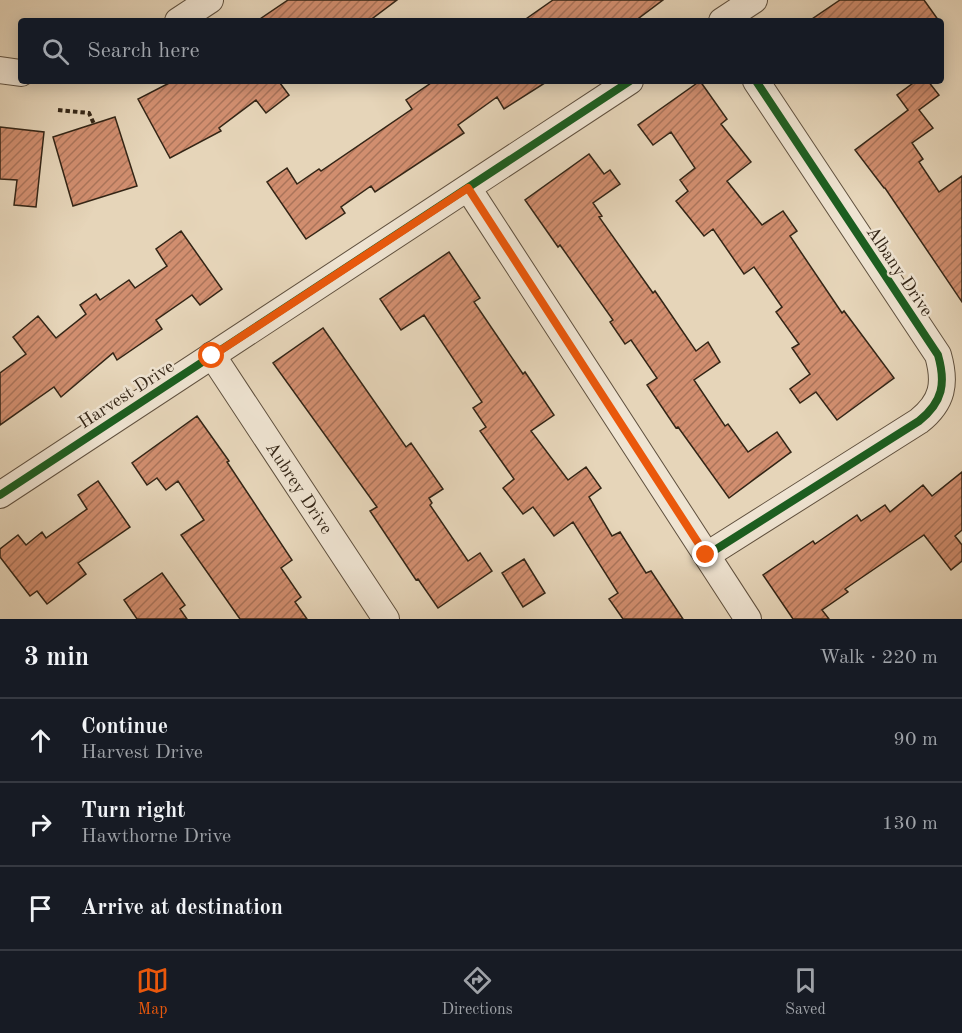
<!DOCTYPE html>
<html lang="en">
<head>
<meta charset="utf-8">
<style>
  :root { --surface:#171b24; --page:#20242c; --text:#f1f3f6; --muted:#9ea1a6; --line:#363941; --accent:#ea580c }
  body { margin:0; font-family:"Old Standard TT",serif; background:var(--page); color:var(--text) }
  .stop { position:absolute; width:18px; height:18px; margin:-14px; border:4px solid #ea580c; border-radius:50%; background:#fff }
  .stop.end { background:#ea580c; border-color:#fff; box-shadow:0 2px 6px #0008 }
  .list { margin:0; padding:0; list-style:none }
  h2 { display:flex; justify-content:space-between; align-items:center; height:78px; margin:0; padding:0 24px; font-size:26px }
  h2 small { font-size:20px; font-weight:400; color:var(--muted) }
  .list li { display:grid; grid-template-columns:39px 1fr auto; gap:18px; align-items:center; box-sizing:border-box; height:84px; padding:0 24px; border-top:2px solid var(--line) }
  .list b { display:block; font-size:22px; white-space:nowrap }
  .list p { margin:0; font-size:20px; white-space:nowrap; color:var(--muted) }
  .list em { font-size:20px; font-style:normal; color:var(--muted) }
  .icon { flex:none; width:33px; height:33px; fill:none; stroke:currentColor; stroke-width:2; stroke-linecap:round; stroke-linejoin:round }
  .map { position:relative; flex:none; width:962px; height:619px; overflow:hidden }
  .search { position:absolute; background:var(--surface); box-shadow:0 3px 15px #0003; left:18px; right:18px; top:18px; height:66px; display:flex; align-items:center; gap:15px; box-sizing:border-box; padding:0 21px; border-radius:6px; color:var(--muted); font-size:22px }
  .sheet { height:330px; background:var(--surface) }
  nav { display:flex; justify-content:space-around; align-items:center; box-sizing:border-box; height:84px; border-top:2px solid var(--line); background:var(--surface); font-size:16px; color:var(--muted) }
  nav a { display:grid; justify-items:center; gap:3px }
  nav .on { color:var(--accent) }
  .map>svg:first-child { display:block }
  .building { fill:url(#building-hatch); stroke:#332516; stroke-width:1.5 }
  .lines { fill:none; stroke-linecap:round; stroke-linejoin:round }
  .street-casing { stroke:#60513f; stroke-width:28 }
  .path { stroke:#332516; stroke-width:4; stroke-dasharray:4.5 3; stroke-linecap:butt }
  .street { stroke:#efe4d2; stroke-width:26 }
  .cycleway-casing { stroke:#efe4d2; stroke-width:11 }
  .cycleway { stroke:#1b5e20; stroke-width:8 }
  .route { stroke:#ea580c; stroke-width:8 }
  .labels { text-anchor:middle; stroke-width:5; stroke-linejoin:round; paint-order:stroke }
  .street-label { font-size:18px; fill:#332516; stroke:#efe4d2 }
</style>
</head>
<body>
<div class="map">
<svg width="962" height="619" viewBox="0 0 962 619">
  <defs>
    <pattern id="building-hatch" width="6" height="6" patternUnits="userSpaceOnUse" patternTransform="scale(1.5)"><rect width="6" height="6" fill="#d18e6f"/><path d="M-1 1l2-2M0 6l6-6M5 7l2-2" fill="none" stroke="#aa745a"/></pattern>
  </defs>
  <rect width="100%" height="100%" fill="#e6d5b9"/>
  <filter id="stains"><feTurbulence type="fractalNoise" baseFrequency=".00333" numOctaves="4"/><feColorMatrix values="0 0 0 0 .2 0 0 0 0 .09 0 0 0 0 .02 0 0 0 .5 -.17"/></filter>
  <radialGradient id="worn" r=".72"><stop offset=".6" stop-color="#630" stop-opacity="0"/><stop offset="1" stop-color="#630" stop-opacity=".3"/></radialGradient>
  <path class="building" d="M288 0H397L369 21H257Z
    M553 0H663L635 21H523Z
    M840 0H924L939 21H809Z
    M173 81H282L280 83 289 95 266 113 256 100 219 128 221 131 170 158 138 99Z
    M434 81H548L504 109 497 97 458 125 464 133 375 192 371 186 341 207 345 213 306 239 267 182 287 168 297 184 319 169 321 171 412 109 406 100Z
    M700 81 727 119 721 124 751 162 727 181 762 225 783 211 797 231 790 236 842 313 844 311 894 378 837 420 816 392 800 403 790 389 810 374 792 348 799 344 776 312 782 307 754 267 744 274 713 229 704 236 676 201 688 191 680 180 695 168 671 132 653 145 638 125Z
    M916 81H928L939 95 919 110 933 128 912 143 923 159 919 162 939 192 962 176V302L885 188H884L855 150 908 110 897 95Z
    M115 117 137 186 73 206 53 137Z
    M0 127 44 132 36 207 14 205 17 180 0 179Z
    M589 154 604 174 610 170 620 184 593 203 602 216 599 217 653 293 655 291 696 351 708 342 720 362 694 380 725 426 728 424 748 452 777 432 791 452 729 498 678 427 676 428 647 385 657 378 631 340 625 344 610 322 613 320 560 245 558 247 525 200Z
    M181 231 222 289 200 305 192 295 156 320 162 329 117 360 113 353 61 397 54 387 0 425V373L26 354 13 337 38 316 56 338 86 314 80 305 96 294 100 300 129 280 135 288 167 266 156 249Z
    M449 252 480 298 474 302 523 374 525 372 554 415 531 431 568 480 586 467 601 488 589 497 612 536 620 532 646 573 651 571 683 619H623L609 599 618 593 573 522 554 536 533 507 523 514 503 488 514 479 480 431 486 427 473 408 482 402 424 315 401 330 380 299Z
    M323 328 406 447 411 443 443 489 429 498 432 503 430 505 468 561 480 553 492 571 438 608 418 579 416 580 370 511 377 507 273 363Z
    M197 416 229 461 227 462 292 560 281 568 301 597 295 602 307 619H240L181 535 204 520 178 481 166 490 157 478 147 485 132 463Z
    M962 472V530L955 536 962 545V561L951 570 924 535 845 589 848 592 822 610 829 619H793L763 575 813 541 815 544 857 515 861 521 885 505 890 512 923 485 932 496Z
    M98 481 130 527 78 563 86 574 47 604 37 591 30 596 0 557V549L18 535 26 545 42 532 46 538 87 509 78 495Z
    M524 559 545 593 523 607 502 573Z
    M162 573 185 605 180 609 187 619H137L124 600Z"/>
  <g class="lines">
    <defs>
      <g id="street">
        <path d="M178 21 210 0"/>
        <path d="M722 21 754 0"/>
        <path d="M0 70 21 73"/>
        <path d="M468 188 748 619"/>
        <path id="s1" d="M212 355 386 619"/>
        <path d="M0 495 630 81"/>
        <path d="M707 555 919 421C943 402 946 383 938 355L756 81"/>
      </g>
    </defs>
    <use href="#street" class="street-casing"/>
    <path class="path" d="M58 110 89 113 94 124"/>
    <use href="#street" class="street"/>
    <defs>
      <path id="cycleway" d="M0 495 630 81
        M707 555 919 421C943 402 946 383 938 355L756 81"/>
    </defs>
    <use href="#cycleway" class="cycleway-casing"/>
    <use href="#cycleway" class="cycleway"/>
  </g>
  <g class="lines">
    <path class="route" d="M212 356 468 188 706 555"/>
  </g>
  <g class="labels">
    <g class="street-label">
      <text transform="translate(900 271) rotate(56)" y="6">Albany Drive</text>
      <text transform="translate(126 394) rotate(-33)" y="6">Harvest Drive</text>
      <text dy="6" stroke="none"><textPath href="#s1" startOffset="159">Aubrey Drive</textPath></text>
    </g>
  </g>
  <rect width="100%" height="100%" filter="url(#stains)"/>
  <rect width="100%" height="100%" fill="url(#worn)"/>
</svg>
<div class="stop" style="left:212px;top:356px"></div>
<div class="stop end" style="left:706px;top:555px"></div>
<div class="search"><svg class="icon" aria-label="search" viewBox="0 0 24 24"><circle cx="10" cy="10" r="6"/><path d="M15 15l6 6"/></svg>Search here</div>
</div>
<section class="sheet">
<h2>3 min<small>Walk · 220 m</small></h2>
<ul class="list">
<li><svg class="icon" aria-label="ahead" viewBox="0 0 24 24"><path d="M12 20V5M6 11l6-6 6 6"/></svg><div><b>Continue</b><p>Harvest Drive</p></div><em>90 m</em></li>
<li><svg class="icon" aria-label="right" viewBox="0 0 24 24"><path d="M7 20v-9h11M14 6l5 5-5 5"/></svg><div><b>Turn right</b><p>Hawthorne Drive</p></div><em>130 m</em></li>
<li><svg class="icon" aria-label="arrive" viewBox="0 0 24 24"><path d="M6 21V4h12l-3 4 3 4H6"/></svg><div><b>Arrive at destination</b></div></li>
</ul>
</section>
<nav>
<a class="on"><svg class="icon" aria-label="map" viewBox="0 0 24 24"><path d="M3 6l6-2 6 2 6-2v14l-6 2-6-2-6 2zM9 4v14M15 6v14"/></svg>Map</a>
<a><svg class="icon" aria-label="directions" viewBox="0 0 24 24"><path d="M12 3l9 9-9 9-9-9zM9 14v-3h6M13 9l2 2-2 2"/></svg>Directions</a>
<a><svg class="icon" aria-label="saved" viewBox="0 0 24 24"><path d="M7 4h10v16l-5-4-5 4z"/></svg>Saved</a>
</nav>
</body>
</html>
